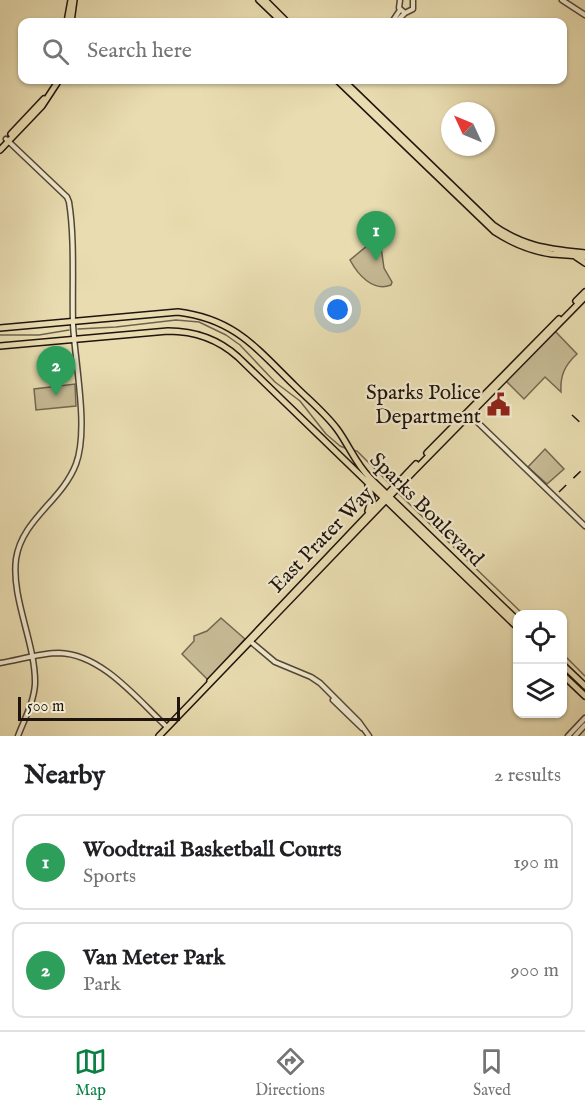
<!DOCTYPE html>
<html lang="en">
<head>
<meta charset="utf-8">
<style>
  :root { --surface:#fff; --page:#f2f2f2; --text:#202124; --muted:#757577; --line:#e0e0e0; --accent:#0b8043 }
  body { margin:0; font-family:"IM FELL English",serif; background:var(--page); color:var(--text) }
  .controls { position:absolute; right:18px; bottom:18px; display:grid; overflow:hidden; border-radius:12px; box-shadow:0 2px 4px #0004 }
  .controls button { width:54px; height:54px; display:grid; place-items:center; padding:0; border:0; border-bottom:2px solid var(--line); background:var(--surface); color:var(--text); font:30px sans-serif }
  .compass { position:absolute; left:441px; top:102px; width:54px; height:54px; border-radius:50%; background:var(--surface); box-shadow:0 2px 4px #0004; rotate:314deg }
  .scale { position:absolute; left:18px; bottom:15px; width:162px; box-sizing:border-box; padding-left:6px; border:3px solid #1f140e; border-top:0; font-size:16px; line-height:21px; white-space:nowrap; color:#1f140e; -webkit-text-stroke:4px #f0e8cc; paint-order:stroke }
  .you { position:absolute; left:338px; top:310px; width:21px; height:21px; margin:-15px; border:4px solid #fff; border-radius:50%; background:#1a73e8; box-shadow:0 0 0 9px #1a73e833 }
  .badge { display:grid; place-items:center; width:39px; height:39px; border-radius:50%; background:var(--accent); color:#fff; font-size:20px; font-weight:700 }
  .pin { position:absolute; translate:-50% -50px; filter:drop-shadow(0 2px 3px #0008) }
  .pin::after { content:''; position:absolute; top:32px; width:21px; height:18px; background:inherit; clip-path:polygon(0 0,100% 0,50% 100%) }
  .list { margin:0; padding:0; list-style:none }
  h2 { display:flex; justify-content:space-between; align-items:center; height:78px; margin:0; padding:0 24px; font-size:26px }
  h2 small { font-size:20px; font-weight:400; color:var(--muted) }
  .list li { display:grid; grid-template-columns:39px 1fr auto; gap:18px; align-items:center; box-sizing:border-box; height:96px; margin:0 12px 12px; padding:0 12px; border:2px solid var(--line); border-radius:12px }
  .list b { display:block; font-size:22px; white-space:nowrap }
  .list p { margin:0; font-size:20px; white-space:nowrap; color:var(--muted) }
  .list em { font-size:20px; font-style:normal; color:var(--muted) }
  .icon { flex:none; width:33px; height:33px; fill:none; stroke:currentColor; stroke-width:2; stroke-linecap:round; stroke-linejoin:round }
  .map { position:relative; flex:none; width:585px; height:736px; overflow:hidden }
  .search { position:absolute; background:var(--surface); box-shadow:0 2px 4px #0004; left:18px; right:18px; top:18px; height:66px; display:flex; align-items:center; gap:15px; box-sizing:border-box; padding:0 21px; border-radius:12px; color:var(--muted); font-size:22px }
  .sheet { height:294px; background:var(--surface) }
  nav { display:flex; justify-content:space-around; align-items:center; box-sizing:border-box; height:84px; border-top:2px solid var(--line); background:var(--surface); font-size:16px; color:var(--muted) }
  nav a { display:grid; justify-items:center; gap:3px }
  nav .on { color:var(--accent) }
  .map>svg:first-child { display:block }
  .green { fill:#c6ba94; stroke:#726751; stroke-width:1.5 }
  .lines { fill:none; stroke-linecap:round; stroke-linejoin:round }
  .stream { stroke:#6f634e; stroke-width:1.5 }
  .minor-casing { stroke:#514636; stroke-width:7 }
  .major-casing { stroke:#1f140e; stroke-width:8 }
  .minor { stroke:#f0e8cc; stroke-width:4 }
  .major { stroke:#e8dcb0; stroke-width:5 }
  .rail { stroke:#1f140e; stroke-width:1.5; stroke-dasharray:10 10; stroke-linecap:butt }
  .labels { text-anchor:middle; stroke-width:4.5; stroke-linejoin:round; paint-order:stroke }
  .poi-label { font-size:21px; fill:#1f140e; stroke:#f0e8cc; text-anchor:end }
  .street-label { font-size:21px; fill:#1f140e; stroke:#f0e8cc }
</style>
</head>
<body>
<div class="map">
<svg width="585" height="736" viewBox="0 0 585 736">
  <rect width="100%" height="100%" fill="#e8dcb0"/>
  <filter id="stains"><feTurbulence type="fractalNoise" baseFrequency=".00333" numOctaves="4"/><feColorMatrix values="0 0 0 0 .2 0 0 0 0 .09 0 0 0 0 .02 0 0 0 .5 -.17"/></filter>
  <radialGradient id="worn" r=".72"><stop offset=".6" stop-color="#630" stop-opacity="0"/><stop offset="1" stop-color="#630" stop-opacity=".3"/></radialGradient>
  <path class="green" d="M374 240H380L384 268 392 282 391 285C373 292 358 275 350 260Z
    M555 331 577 354C565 365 560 375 561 392L545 377 524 399 506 381Z
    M75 384 76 406 36 410 34 389Z
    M545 449 564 469 547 484 528 467Z
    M221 618 245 639 208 680 182 654 194 641V636L207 631Z"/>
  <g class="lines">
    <path class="stream" d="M78 329 116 327 176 320 199 322 226 335 240 345 275 382 300 401 326 434 340 446 345 448
      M0 335H39L69 330
      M352 450 357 451 390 484
      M399 494 523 614
      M562 653 585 676"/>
    <defs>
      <path id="minor" d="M400 0 399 8 405 13 413 9V0
        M562 0 585 15
        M392 22 400 10
        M396 22 405 13
        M6 139 67 197 69 202C75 239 72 286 73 324 75 364 89 429 76 464 62 501 22 519 16 559 11 599 36 644 35 684 34 702 24 720 18 736
        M469 414 585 526
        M250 641 275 662 311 677 320 683 359 722 369 736
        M0 663C19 660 40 653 59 653 102 654 138 700 167 727
        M333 700 362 728
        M568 736 585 718
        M575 736 585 725"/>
      <path id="major" d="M259 0 282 22
        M265 0 287 22
        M67 22 71 0
        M71 22 74 0
        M337 80 495 232C512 243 531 251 552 254 563 255 574 255 585 257
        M343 80 493 225C524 247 549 249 585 253
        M11 134 44 99
        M0 150 42 106 59 80
        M576 257 585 263
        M576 301 585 292
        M0 328 178 312C235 319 257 349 295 386 309 400 325 413 337 429 349 445 355 463 370 478L518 621
        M0 346 168 331C195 331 218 339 238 357L518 628
        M427 453 559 319
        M368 486 372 498 368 511
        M562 664 585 686
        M562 674 585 696
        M210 681 416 464
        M159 736 415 470 585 297"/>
    </defs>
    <use href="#minor" class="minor-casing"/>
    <use href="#major" class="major-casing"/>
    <use href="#minor" class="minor"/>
    <use href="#major" class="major"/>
    <path class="rail" d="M572 415 585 427
      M559 492 585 467"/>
  </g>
  <defs>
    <symbol id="civic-bare" viewBox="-9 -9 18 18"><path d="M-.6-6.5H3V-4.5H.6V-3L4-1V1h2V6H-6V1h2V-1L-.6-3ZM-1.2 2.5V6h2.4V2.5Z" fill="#8f2418" stroke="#f0e8cc" stroke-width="2.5" paint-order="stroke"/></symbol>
  </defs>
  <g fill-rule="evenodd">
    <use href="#civic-bare" x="482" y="388" width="33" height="33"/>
  </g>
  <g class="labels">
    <g class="poi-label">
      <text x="481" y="399">Sparks Police<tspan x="481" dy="24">Department</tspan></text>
    </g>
    <g class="street-label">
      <text transform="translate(427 509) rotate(45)" y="7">Sparks Boulevard</text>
      <text transform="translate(321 539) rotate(-46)" y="7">East Prater Way</text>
    </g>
  </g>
  <rect width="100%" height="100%" filter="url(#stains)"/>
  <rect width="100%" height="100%" fill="url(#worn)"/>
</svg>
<div class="controls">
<button><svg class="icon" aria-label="locate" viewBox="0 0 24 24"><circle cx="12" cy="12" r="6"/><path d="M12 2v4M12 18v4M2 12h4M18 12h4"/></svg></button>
<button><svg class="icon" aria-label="layers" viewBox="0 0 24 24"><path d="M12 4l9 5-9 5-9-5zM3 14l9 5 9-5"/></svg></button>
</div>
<svg class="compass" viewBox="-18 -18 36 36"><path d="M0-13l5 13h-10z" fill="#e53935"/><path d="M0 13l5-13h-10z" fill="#757577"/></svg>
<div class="scale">500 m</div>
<div class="you"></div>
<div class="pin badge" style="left:376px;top:261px;background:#2e9e5b">1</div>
<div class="pin badge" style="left:56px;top:396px;background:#2e9e5b">2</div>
<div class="search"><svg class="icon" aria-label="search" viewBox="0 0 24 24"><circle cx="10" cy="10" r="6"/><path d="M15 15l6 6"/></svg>Search here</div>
</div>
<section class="sheet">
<h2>Nearby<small>2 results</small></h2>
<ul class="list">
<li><span class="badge" style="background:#2e9e5b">1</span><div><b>Woodtrail Basketball Courts</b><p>Sports</p></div><em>190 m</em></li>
<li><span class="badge" style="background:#2e9e5b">2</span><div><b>Van Meter Park</b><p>Park</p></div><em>900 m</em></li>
</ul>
</section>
<nav>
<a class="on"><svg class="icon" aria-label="map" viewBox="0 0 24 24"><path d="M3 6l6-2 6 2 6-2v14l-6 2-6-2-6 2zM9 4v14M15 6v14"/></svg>Map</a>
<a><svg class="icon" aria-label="directions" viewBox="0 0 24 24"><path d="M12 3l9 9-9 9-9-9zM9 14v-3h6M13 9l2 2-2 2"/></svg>Directions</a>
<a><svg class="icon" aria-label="saved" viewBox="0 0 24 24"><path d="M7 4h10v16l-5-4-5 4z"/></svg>Saved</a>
</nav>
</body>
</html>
